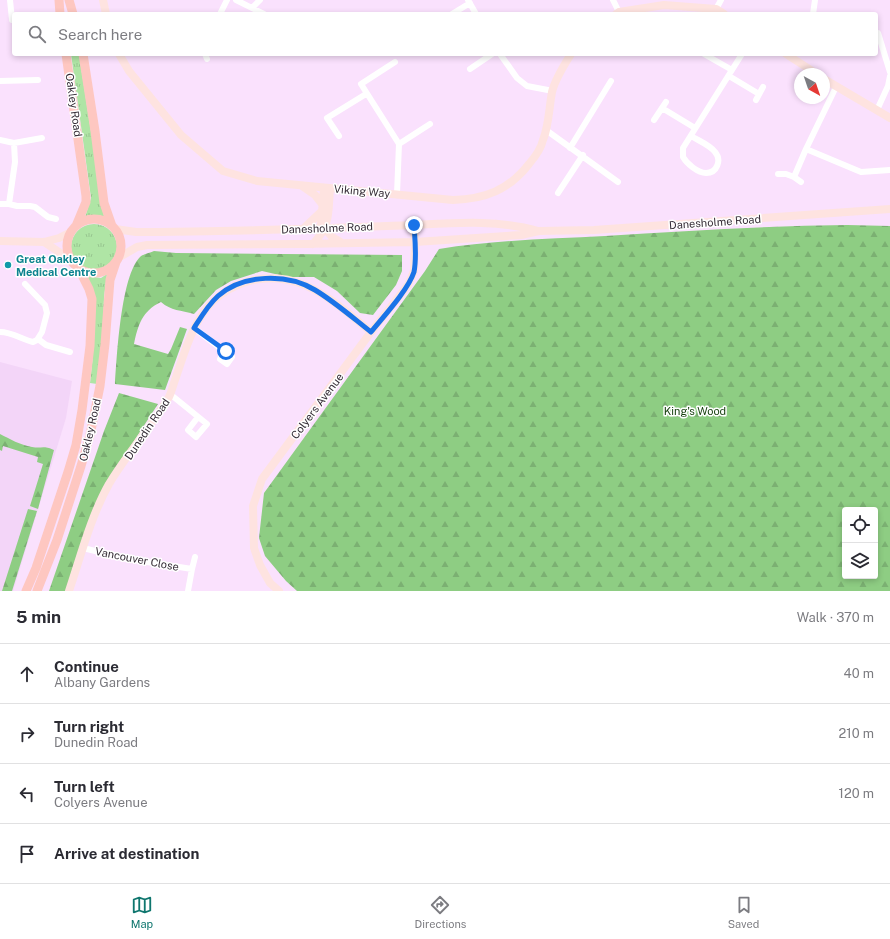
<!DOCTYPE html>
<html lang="en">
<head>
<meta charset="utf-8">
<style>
  :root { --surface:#fff; --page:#f7f7f7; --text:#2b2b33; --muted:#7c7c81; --line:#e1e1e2; --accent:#0f766e }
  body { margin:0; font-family:"Public Sans",sans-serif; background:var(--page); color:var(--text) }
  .controls { position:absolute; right:12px; bottom:12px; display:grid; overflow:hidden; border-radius:4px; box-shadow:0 2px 6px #0003 }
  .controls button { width:36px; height:36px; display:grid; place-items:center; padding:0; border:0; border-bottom:1px solid var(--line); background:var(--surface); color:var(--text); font:20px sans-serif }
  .compass { position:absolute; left:794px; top:68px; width:36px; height:36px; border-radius:50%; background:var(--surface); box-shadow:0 2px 6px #0003; rotate:140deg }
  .stop { position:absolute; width:12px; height:12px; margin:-9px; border:3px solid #1a73e8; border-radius:50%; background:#fff }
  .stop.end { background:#1a73e8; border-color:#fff; box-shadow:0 1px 4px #0008 }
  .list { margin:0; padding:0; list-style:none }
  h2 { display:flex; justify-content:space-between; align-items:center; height:52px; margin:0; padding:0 16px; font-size:17px }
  h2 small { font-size:13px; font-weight:400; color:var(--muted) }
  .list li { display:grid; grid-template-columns:26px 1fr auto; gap:12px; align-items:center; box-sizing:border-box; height:60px; padding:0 16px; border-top:1px solid var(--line) }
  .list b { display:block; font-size:15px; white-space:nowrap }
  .list p { margin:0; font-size:13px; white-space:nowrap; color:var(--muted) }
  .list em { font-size:13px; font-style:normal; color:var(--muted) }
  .icon { flex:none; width:22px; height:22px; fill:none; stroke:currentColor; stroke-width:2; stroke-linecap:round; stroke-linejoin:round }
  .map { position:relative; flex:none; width:890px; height:591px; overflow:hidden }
  .search { position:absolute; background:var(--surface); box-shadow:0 2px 6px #0003; left:12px; right:12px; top:12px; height:44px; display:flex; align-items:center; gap:10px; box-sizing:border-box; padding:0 14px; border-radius:4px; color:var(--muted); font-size:15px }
  .sheet { height:292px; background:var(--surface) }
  nav { display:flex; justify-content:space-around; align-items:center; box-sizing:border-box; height:56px; border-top:1px solid var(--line); background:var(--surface); font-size:11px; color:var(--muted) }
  nav a { display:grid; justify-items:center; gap:2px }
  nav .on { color:var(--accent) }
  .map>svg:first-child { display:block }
  .built { fill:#f3d5f8 }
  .grass { fill:url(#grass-tufts) }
  .forest { fill:url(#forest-firs); fill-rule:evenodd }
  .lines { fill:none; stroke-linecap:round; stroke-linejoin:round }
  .street { stroke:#fff; stroke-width:6 }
  .secondary { stroke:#fee3e0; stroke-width:8 }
  .primary { stroke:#fec7c1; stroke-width:9 }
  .route { stroke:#1a73e8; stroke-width:5 }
  .culture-dot { fill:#0f9aa8; stroke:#fff; stroke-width:1.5 }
  .labels { text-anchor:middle; stroke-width:3; stroke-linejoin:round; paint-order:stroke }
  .street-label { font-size:11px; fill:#362d37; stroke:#fff }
  .culture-label { font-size:11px; font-weight:bold; fill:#0d838f; stroke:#fff; text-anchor:start }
  .park-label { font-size:11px; fill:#17410f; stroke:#fff }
</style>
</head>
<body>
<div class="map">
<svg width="890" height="591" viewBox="0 0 890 591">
  <defs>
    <pattern id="grass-tufts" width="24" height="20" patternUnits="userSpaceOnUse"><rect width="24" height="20" fill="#afe5a5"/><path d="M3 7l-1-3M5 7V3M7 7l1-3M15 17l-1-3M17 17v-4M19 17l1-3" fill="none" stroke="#97c58f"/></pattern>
    <pattern id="forest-firs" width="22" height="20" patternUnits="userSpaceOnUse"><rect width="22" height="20" fill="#8ecd83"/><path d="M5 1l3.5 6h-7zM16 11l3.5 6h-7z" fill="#7bb072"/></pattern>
  </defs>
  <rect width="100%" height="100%" fill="#fae1fd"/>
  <path class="built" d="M0 362 72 381 66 418 13 591H0Z"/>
  <path class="grass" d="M71 54H79L104 216H97L85 217 91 198Z
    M71 247a23 23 0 1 1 46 0a23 23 0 1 1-46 0Z
    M107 274 104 297 103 336 97 384 90 383 93 355 87 276 101 278Z"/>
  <path class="forest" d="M847 225 890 226V591H297L286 581 265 556 259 538 264 493 425 271 439 249C493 240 550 239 605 236 686 231 766 226 847 225ZM845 510H875V576H845Z
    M154 251 176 253 402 255V271L396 285 373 315 360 313 337 291 314 277H288L262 271 231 281 216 290 194 314C181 310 171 311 161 302 142 311 138 325 134 344L168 354 171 349 180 327 187 329 165 390 115 384C117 355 121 276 140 257 143 254 150 253 154 251Z
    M119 393 158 404 106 484 66 591H49L104 431Z
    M0 434C10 439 20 445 32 447 42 449 42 445 54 450L38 509 30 506 43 464 37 462 38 457 3 446 2 451 0 450Z
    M28 509 37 511 12 591H2Z"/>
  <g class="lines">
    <path class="street" d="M10 0 12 20
      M236 0 264 14
      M468 0 476 14
      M613 0 619 12
      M252 8 260 0
      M716 9 721 0
      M220 14 227 0
      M452 14 470 3
      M813 14 815 0
      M876 33H878L890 72
      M205 54 207 59
      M500 54 517 78 527 86 553 91
      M704 54 732 70
      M395 62 361 84 399 144 397 194
      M470 69 492 54
      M729 76 759 94
      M0 81 38 80
      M756 100 763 87
      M662 108 695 128
      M877 110 888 86 890 76
      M654 120 666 102
      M546 130 618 182
      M339 136 327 118 366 94
      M691 136C699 141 710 145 715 152 722 160 717 173 706 173 698 173 687 164 683 157V148L742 54
      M0 140 14 143 42 138
      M399 144 430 124
      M570 148 611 81
      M806 149 861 172 890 170
      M778 174H786L794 177 806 149 836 87
      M794 177 801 182
      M558 193 583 155
      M0 204H9L15 162 14 143
      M9 204 17 206H30L35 207 48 217 56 219
      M194 328 232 357 227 364 220 359 225 351
      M0 332C11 332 22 339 33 342L37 340 42 332 47 313 45 305 25 284
      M38 339 46 345 70 352
      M170 394 207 424 196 437 188 430 198 417
      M83 548 128 559 192 569 188 591
      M192 569 195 557"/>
    <path class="secondary" d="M103 0 106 14
      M616 14 619 12 664 5 716 9 724 14
      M119 54 129 71 181 135 223 171 257 181 453 200C485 199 509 190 529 164 535 157 541 149 543 140 549 125 549 108 552 92 555 79 564 65 571 54
      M786 54 817 74
      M824 79 890 118
      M302 186 315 195 322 204
      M324 188 321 224 332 237 342 243
      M115 229 136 232H159C235 231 311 229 387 226 436 225 491 217 538 231
      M303 229 321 212
      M0 241 44 242 59 238 71 232
      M44 242 71 260
      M313 244C331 225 328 212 330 188
      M118 258 137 247 147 245 300 244 415 242 521 235 539 231 594 230 890 209
      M69 591C81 555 91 516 109 484 127 454 151 427 169 397 172 391 173 385 175 380 181 363 186 345 194 329 215 282 268 265 313 289 334 300 353 317 371 332
      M279 591 270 583 260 565 254 548 253 506 262 479 371 332 408 285 414 271 415 242 414 225"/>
    <path class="primary" d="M59 0 60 14
      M69 0 73 14
      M66 54 86 196V202L76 226
      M83 54 95 131 104 203 112 226
      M67 246a27 27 0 1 1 54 0a27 27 0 1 1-54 0Z
      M26 591 36 568 68 472 76 445 82 410 90 346 92 299 89 289 79 269
      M37 591 57 540 81 466 90 435 100 386 105 344 110 280 116 262"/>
  </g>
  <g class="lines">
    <path class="route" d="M226 351 194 328C201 317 208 305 218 296 243 274 287 273 315 290 335 302 353 318 371 332 384 316 408 290 414 272 417 257 415 240 414 225"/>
  </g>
  <circle class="culture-dot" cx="8" cy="265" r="4"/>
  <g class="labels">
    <g class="street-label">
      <text transform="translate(74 105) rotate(82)" y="4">Oakley Road</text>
      <text transform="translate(362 191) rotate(5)" y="4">Viking Way</text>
      <text transform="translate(715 222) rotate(-4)" y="4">Danesholme Road</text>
      <text transform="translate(327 228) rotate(-2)" y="4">Danesholme Road</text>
      <text transform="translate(317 406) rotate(-53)" y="4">Colyers Avenue</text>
      <text transform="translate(147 429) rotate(-56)" y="4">Dunedin Road</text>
      <text transform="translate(90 430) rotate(-77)" y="4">Oakley Road</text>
      <text transform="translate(137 559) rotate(11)" y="4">Vancouver Close</text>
    </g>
    <g class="culture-label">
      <text x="16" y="263">Great Oakley<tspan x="16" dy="13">Medical Centre</tspan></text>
    </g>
    <g class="park-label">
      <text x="695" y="415">King's Wood</text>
    </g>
  </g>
</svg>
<div class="controls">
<button><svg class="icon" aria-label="locate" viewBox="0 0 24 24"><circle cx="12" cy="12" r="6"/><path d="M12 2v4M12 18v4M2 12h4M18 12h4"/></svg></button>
<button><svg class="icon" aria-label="layers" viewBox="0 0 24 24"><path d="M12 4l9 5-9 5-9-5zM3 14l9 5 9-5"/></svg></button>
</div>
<svg class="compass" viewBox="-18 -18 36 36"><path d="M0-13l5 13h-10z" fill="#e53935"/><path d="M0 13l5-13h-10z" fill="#7c7c81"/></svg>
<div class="stop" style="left:226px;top:351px"></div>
<div class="stop end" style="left:414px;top:225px"></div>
<div class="search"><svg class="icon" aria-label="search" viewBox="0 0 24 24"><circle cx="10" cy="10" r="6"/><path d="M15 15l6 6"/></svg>Search here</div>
</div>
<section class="sheet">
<h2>5 min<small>Walk · 370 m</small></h2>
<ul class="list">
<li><svg class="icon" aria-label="ahead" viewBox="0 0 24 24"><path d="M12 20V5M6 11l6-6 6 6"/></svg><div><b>Continue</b><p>Albany Gardens</p></div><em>40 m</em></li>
<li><svg class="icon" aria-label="right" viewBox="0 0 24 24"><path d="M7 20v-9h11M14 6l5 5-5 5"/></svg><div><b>Turn right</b><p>Dunedin Road</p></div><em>210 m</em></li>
<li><svg class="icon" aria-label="left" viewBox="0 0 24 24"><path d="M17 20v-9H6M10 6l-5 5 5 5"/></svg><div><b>Turn left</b><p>Colyers Avenue</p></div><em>120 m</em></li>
<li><svg class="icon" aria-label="arrive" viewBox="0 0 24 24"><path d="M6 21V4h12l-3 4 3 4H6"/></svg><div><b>Arrive at destination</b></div></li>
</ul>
</section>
<nav>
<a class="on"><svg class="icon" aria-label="map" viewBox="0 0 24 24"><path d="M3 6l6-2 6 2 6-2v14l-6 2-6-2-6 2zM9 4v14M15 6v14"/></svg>Map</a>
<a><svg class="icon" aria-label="directions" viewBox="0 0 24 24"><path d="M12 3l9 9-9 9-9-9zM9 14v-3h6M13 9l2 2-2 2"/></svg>Directions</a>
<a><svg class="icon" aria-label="saved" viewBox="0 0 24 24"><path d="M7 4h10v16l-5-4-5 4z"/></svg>Saved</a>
</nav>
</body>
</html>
